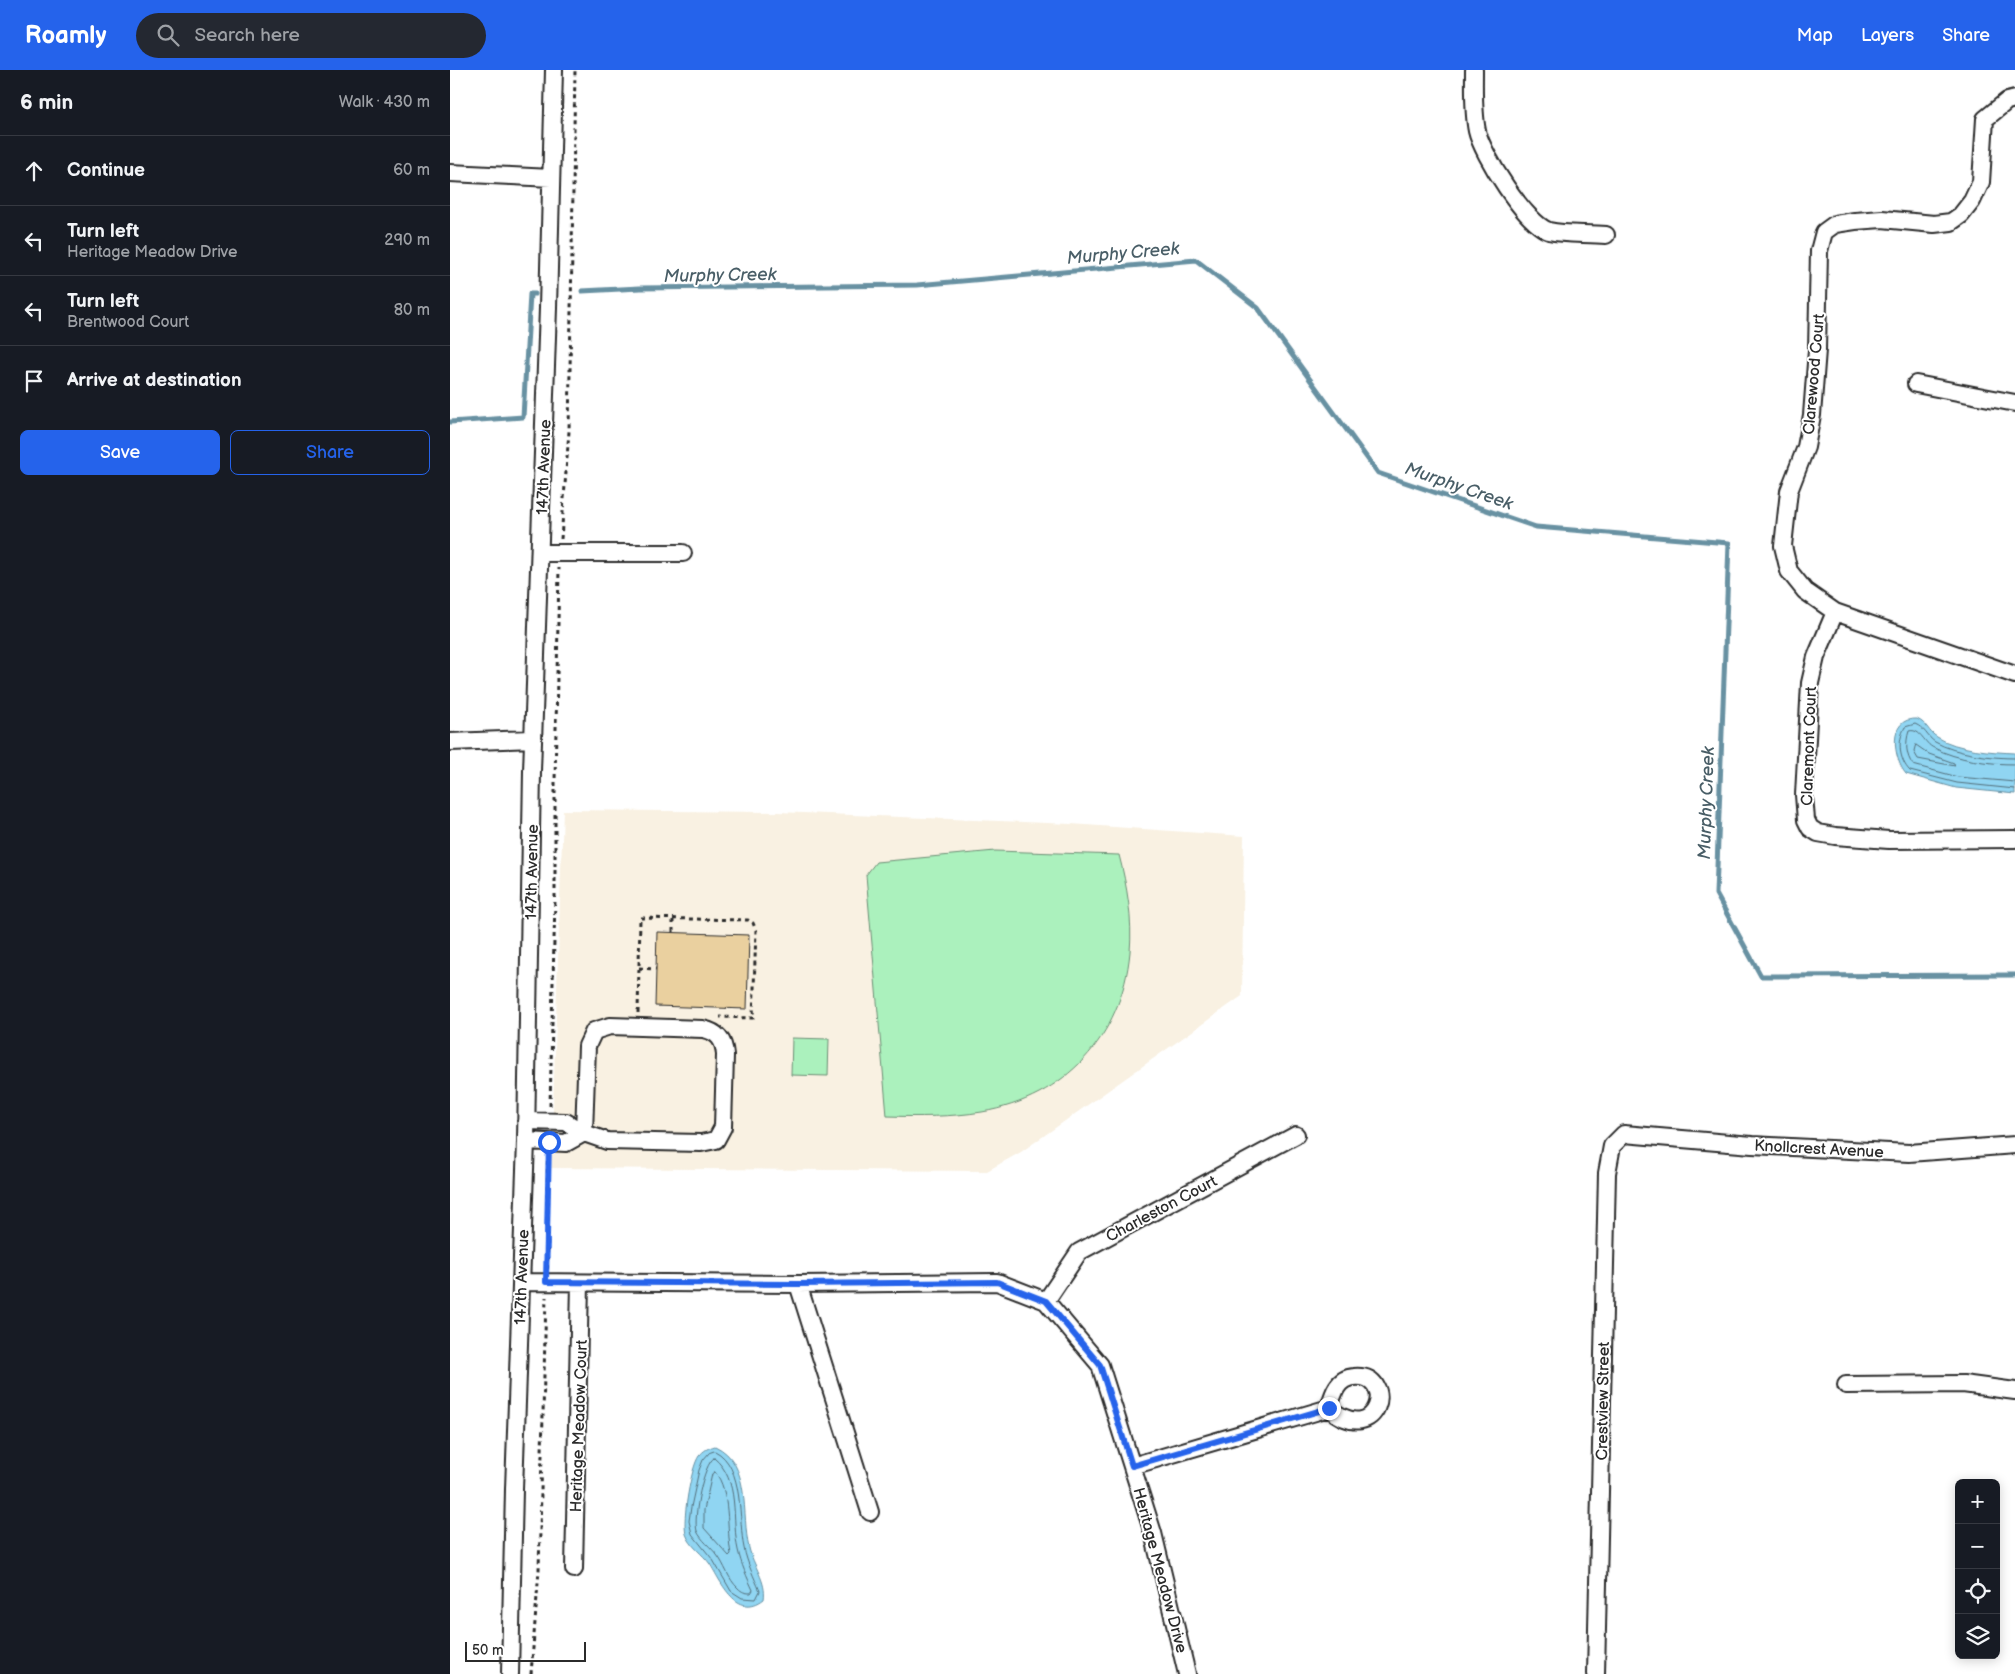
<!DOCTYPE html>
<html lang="en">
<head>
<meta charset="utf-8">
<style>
  :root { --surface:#171b24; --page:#242831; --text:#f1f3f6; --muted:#9ea1a6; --line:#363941; --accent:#2563eb }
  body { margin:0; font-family:"Balsamiq Sans",sans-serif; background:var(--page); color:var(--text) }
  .controls { position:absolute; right:15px; bottom:15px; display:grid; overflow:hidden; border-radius:8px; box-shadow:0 2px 12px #0003 }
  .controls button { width:45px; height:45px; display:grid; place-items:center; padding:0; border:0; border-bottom:1px solid var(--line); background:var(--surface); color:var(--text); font:25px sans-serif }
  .scale { position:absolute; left:15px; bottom:12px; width:121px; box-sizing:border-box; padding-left:5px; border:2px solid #2b2b2b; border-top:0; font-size:14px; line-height:18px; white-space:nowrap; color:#2b2b2b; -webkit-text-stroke:4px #fff; paint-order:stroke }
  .stop { position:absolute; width:15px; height:15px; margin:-11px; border:4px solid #2563eb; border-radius:50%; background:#fff }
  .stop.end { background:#2563eb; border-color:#fff; box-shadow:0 1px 5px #0008 }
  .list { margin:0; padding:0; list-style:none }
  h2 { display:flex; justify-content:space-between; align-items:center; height:65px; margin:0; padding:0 20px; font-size:21px }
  h2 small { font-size:16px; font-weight:400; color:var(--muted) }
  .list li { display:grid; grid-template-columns:32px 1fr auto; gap:15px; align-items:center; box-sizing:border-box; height:70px; padding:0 20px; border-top:1px solid var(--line) }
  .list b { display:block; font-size:19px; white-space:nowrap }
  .list p { margin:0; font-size:16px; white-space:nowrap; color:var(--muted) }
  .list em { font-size:16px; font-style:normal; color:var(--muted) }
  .actions { display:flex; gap:10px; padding:15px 20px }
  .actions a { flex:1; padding:11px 0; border:1px solid var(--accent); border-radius:8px; text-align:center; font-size:18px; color:var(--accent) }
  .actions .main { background:var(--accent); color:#fff }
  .icon { flex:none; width:28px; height:28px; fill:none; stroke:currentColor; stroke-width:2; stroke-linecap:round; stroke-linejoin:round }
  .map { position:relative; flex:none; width:1565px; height:1604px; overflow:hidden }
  header { display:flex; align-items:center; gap:30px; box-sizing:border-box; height:70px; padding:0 25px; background:var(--accent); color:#fff }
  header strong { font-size:24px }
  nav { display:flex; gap:28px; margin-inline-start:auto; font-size:18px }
  .search { width:350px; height:45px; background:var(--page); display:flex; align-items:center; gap:12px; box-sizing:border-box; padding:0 18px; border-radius:28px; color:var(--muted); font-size:19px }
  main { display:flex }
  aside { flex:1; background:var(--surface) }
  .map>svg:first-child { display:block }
  .built { fill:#f9f1e2 }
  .green { fill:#abf1bd; stroke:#6b8e74 }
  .water { fill:#90d5f2; stroke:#6891a2 }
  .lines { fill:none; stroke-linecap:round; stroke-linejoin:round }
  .shore { stroke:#536f7b; stroke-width:1 }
  .stream { stroke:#6891a2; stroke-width:5 }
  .building { fill:#ead09f; stroke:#2b2b2b }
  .minor-casing { stroke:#2b2b2b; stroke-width:20 }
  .path { stroke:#2b2b2b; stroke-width:3; stroke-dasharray:4 4; stroke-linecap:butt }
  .minor { stroke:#fff; stroke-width:16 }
  .route { stroke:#2563eb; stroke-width:6 }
  .labels { text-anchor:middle; stroke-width:4; stroke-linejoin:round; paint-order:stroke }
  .street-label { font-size:16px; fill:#2b2b2b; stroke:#fff }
  .water-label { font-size:18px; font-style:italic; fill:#495e67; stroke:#fff }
</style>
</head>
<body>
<header>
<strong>Roamly</strong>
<div class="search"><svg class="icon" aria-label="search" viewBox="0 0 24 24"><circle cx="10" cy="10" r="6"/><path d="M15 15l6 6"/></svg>Search here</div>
<nav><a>Map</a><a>Layers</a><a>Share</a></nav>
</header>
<main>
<aside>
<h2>6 min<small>Walk · 430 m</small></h2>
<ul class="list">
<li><svg class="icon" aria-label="ahead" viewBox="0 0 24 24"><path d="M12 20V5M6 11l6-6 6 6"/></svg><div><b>Continue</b></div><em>60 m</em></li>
<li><svg class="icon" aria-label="left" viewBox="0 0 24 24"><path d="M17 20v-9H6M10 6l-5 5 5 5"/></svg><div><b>Turn left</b><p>Heritage Meadow Drive</p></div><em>290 m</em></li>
<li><svg class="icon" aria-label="left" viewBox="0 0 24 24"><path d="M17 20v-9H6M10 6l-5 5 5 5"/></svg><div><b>Turn left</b><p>Brentwood Court</p></div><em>80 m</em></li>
<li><svg class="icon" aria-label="arrive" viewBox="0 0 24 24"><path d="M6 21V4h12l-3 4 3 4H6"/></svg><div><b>Arrive at destination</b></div></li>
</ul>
<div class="actions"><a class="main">Save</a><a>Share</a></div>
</aside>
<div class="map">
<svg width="1565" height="1604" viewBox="0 0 1565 1604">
  <rect width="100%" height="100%" fill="#fff"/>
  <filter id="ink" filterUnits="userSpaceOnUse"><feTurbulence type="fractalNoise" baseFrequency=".02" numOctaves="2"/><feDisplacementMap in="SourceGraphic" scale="10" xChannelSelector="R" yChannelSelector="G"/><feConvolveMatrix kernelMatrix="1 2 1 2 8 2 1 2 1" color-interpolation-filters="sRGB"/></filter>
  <g filter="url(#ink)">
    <path class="built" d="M113 740 328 742 621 754 794 766 792 926 571 1082 537 1101 101 1098Z"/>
    <path class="green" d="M545 781 669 785C677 816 683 850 680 882 672 967 615 1028 532 1042 501 1047 468 1047 437 1046L416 805 426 792Z
      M342 968 379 969 378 1006 341 1005Z"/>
    <path class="water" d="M1467 649C1478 654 1478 662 1487 667 1507 680 1543 682 1565 683V724L1506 718 1456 704C1443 689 1437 647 1467 649Z
      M265 1376C302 1393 291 1445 299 1478 303 1495 317 1512 314 1529 287 1550 271 1512 260 1494 253 1484 240 1476 236 1464 232 1450 241 1397 249 1386 254 1380 258 1378 265 1376Z"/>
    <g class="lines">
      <path class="shore" d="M1466 675 1479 684 1504 693 1505 696 1468 689 1464 682Z
        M1565 688C1542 688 1506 684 1485 672 1477 667 1475 658 1465 654L1455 657C1447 671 1449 690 1460 701L1507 713 1565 719
        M1565 694C1538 694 1508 690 1484 678 1474 674 1471 658 1459 661 1455 673 1456 686 1463 695L1508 707 1565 712
        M265 1381C295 1396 288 1451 294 1478 297 1493 304 1507 310 1521L306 1529 292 1528 281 1521 263 1490 242 1464 239 1451 241 1437 249 1400 253 1390 259 1383Z
        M264 1388C291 1410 281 1450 288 1480 291 1494 297 1507 303 1520L301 1523C295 1523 292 1522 288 1518 278 1509 275 1495 267 1485 261 1477 251 1470 247 1461 243 1448 253 1394 264 1388Z
        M265 1402C281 1421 276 1459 281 1484L279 1486 254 1458V1440L262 1404Z"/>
      <path class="stream" d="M132 221 190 218 467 215 746 190 808 238 928 403 1086 457 1279 473 1266 824 1311 906 1565 905
        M0 352 73 347 80 224H85"/>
    </g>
    <path class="building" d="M207 862 299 865 297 939 205 936Z"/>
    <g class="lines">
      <defs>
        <path id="minor" d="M1024 0C1024 20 1023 41 1027 61 1032 84 1076 154 1099 161 1116 165 1139 163 1156 165
          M1565 29 1557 31 1535 49 1531 112 1522 131 1511 145 1501 152 1484 154 1432 149 1405 151 1385 154 1374 162 1369 181 1367 280 1362 345 1356 377 1339 421 1333 476 1339 501 1355 521 1385 542 1565 605
          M0 103 101 108
          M1466 314 1565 333
          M90 483H233
          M1385 542 1366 587 1360 613 1354 725 1356 750 1360 758 1368 763 1385 766 1439 770 1565 769
          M0 672 83 669
          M160 956 253 959C268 962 274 970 275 985L273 1057 266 1070 251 1073 157 1071 134 1063 137 976 144 961Z
          M76 1071 116 1073 134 1063 116 1052 76 1051
          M71 1212 348 1214 547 1212 596 1231 650 1295 703 1463 737 1604
          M348 1214 420 1442
          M596 1231 629 1182 846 1065
          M1396 1315 1513 1314 1565 1321
          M682 1396 879 1338C883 1324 887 1308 904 1307 948 1303 929 1380 879 1338
          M124 1499 130 1213
          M60 1604 64 1419 76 1071 82 701 98 238 104 0
          M1146 1604 1157 1103 1162 1076 1174 1064 1302 1075 1459 1083 1565 1075"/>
      </defs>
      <use href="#minor" class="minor-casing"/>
      <path class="path" d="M111 469 119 361 125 0
        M223 862V849
        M189 898 206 899
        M188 943 190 848 298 850 303 853 306 860 303 948 270 947
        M100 1036 105 829V712L109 498
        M97 1199 98 1088
        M81 1604 89 1500 96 1227"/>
      <use href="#minor" class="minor"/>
    </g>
  </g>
  <g class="lines" filter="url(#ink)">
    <path class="route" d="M99 1072 96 1212 348 1214 547 1212 596 1231 650 1295 682 1396 879 1338"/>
  </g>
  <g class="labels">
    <g class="street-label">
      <text transform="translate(1363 304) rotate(-85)" y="6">Clarewood Court</text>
      <text transform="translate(93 397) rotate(-88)" y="6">147th Avenue</text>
      <text transform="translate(1358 676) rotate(-88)" y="6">Claremont Court</text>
      <text transform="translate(81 802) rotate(-89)" y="6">147th Avenue</text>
      <text transform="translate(1369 1078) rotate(3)" y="6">Knollcrest Avenue</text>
      <text transform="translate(711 1138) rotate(-28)" y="6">Charleston Court</text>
      <text transform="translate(71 1207) rotate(-88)" y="6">147th Avenue</text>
      <text transform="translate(1152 1331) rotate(-89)" y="6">Crestview Street</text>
      <text transform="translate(128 1356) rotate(-88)" y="6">Heritage Meadow Court</text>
      <text transform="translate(711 1500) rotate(75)" y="6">Heritage Meadow Drive</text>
    </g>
    <g class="water-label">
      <text transform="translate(673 183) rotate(-5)" y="6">Murphy Creek</text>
      <text transform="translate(270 205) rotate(-1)" y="6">Murphy Creek</text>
      <text transform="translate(1009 416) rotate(19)" y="6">Murphy Creek</text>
      <text transform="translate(1256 733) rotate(-88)" y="6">Murphy Creek</text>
    </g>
  </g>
</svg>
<div class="controls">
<button>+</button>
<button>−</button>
<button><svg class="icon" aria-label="locate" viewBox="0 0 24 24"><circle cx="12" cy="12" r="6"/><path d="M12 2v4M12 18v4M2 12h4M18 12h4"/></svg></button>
<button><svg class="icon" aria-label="layers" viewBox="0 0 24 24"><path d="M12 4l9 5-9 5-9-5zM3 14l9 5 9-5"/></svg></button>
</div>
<div class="scale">50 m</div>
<div class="stop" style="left:99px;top:1072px"></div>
<div class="stop end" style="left:879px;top:1338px"></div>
</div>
</main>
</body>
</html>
